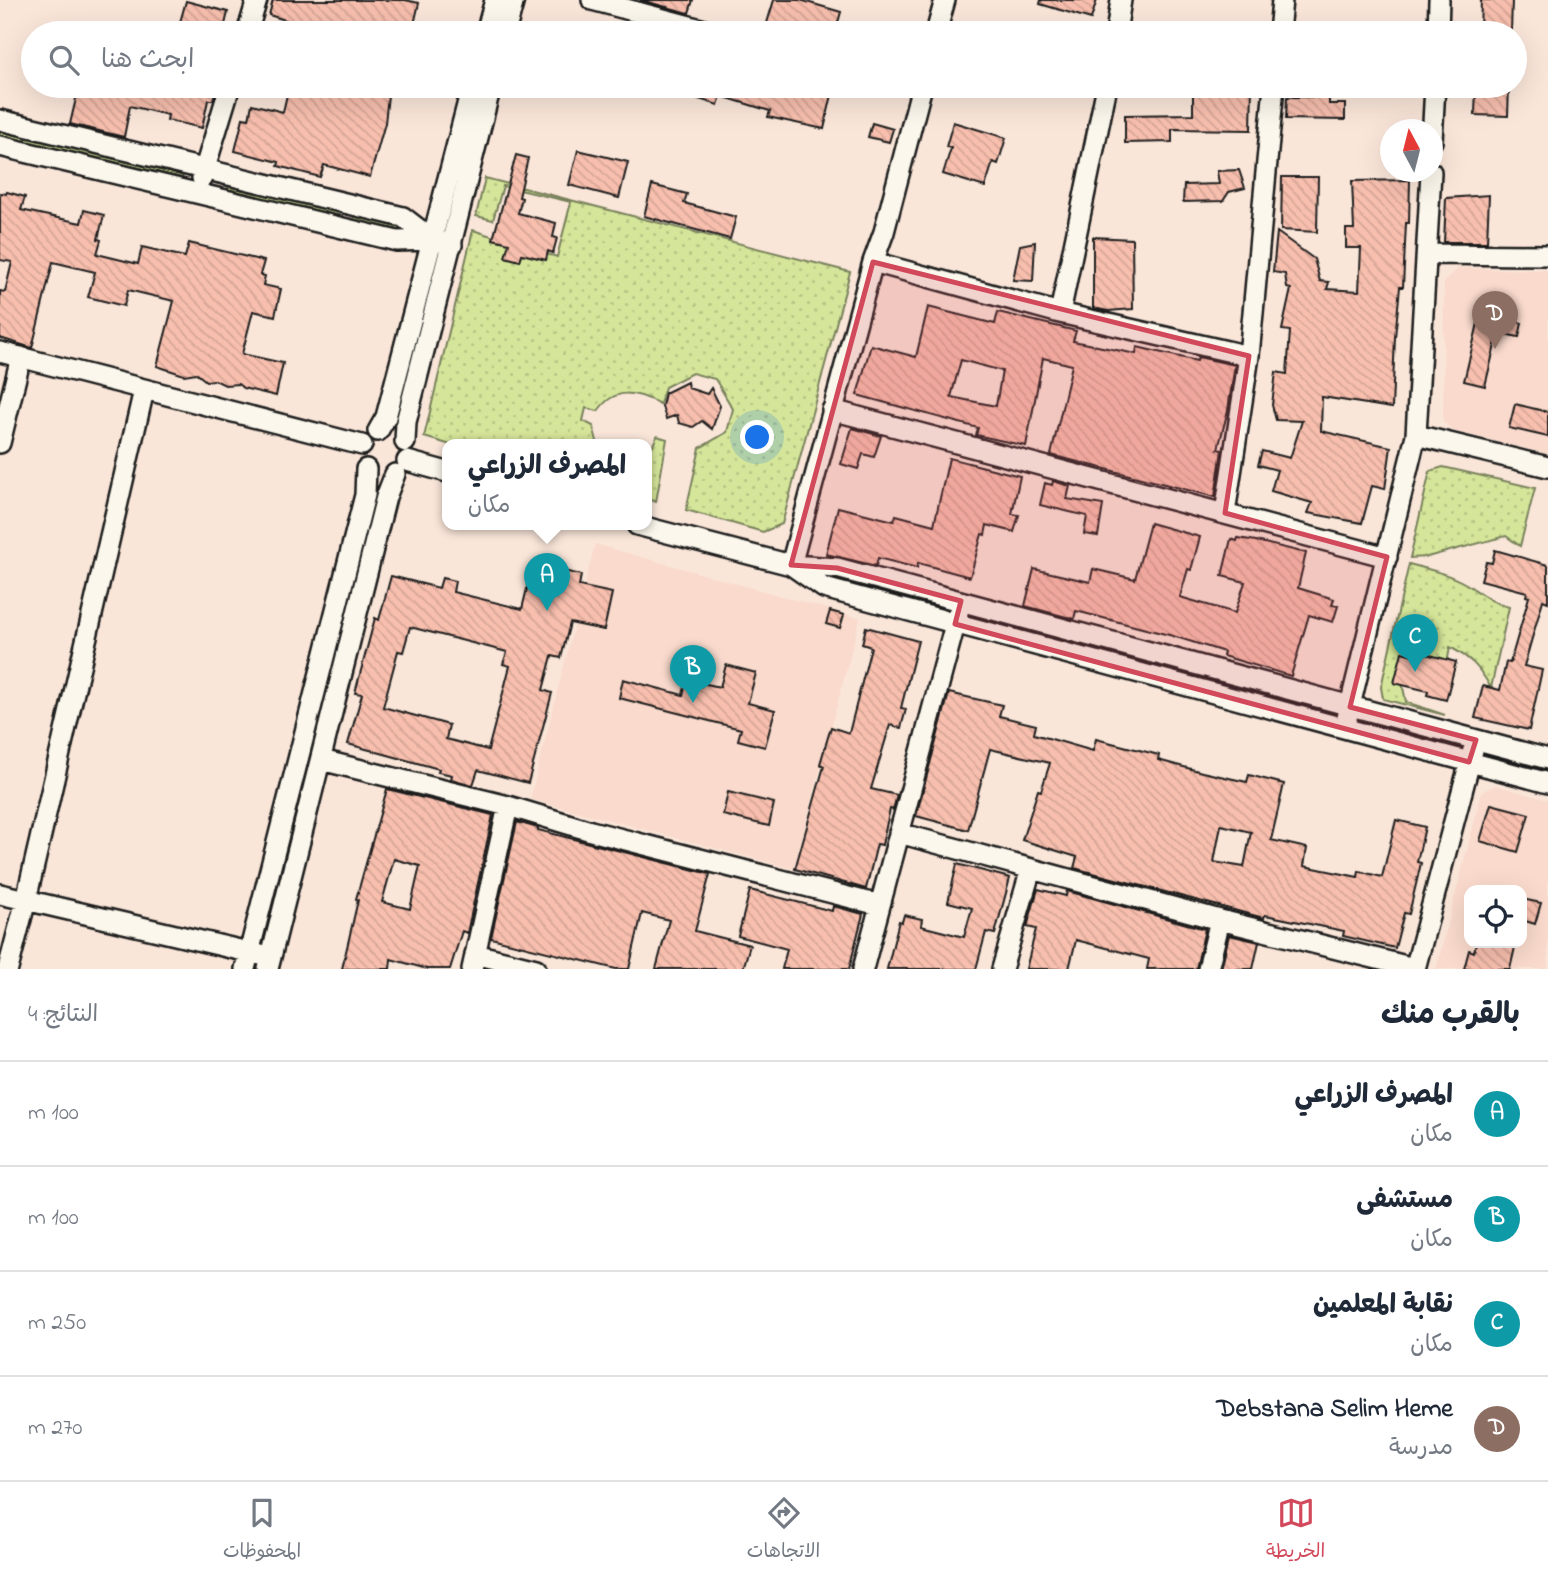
<!DOCTYPE html>
<html lang="ar">
<head>
<meta charset="utf-8">
<style>
  :root { --surface:#fff; --page:#f6f6f7; --text:#1f2937; --muted:#747a83; --line:#e0e1e3; --accent:#d1495b }
  body { margin:0; font-family:"Indie Flower","Playpen Sans Arabic",sans-serif; background:var(--page); color:var(--text); direction:rtl }
  .controls { position:absolute; right:21px; bottom:21px; display:grid; overflow:hidden; border-radius:14px; box-shadow:0 7px 28px #0002 }
  .controls button { width:63px; height:63px; display:grid; place-items:center; padding:0; border:0; border-bottom:2px solid var(--line); background:var(--surface); color:var(--text); font:35px sans-serif }
  .compass { position:absolute; left:1380px; top:119px; width:63px; height:63px; border-radius:50%; background:var(--surface); box-shadow:0 7px 28px #0002; rotate:353deg }
  .you { position:absolute; left:758px; top:438px; width:24px; height:24px; margin:-18px; border:5px solid #fff; border-radius:50%; background:#1a73e8; box-shadow:0 0 0 10px #1a73e833 }
  .badge { display:grid; place-items:center; width:46px; height:46px; border-radius:50%; background:var(--accent); color:#fff; font-size:23px; font-weight:700 }
  .pin { position:absolute; translate:-50% -58px; filter:drop-shadow(0 2px 4px #0008) }
  .pin::after { content:''; position:absolute; top:37px; width:24px; height:21px; background:inherit; clip-path:polygon(0 0,100% 0,50% 100%) }
  .popup { position:absolute; left:442px; top:439px; width:210px; height:91px; box-sizing:border-box; display:grid; place-content:center; border-radius:14px; background:var(--surface); filter:drop-shadow(0 2px 5px #0005); font-size:23px; white-space:nowrap; color:var(--muted) }
  .popup b { font-size:26px; color:var(--text) }
  .popup::after { content:''; position:absolute; left:50%; top:100%; margin-left:-14px; border:14px solid transparent; border-top-color:var(--surface) }
  .list { margin:0; padding:0; list-style:none }
  h2 { display:flex; justify-content:space-between; align-items:center; height:91px; margin:0; padding:0 28px; font-size:30px }
  h2 small { font-size:23px; font-weight:400; color:var(--muted) }
  .list li { display:grid; grid-template-columns:46px 1fr auto; gap:21px; align-items:center; box-sizing:border-box; height:105px; padding:0 28px; border-top:2px solid var(--line) }
  .list b { display:block; font-size:26px; white-space:nowrap }
  .list p { margin:0; font-size:23px; white-space:nowrap; color:var(--muted) }
  .list em { font-size:23px; font-style:normal; color:var(--muted) }
  .icon { flex:none; width:38px; height:38px; fill:none; stroke:currentColor; stroke-width:2; stroke-linecap:round; stroke-linejoin:round }
  .map { position:relative; flex:none; width:1548px; height:969px; overflow:hidden; direction:ltr }
  .search { position:absolute; background:var(--surface); box-shadow:0 7px 28px #0002; left:21px; right:21px; top:21px; height:77px; display:flex; align-items:center; gap:18px; box-sizing:border-box; padding:0 24px; border-radius:38px; color:var(--muted); font-size:26px }
  .sheet { height:511px; background:var(--surface) }
  nav { display:flex; justify-content:space-around; align-items:center; box-sizing:border-box; height:98px; border-top:2px solid var(--line); background:var(--surface); font-size:19px; color:var(--muted) }
  nav a { display:grid; justify-items:center; gap:4px }
  nav .on { color:var(--accent) }
  .map>svg:first-child { display:block }
  .built { fill:#f9dacc; fill-rule:evenodd }
  .grass { fill:url(#grass-dots); stroke:#78815b; stroke-width:2 }
  .building { fill:url(#building-back-hatch); stroke:#1c1c1c; stroke-width:2; fill-rule:evenodd }
  .lines { fill:none; stroke-linecap:round; stroke-linejoin:round }
  .minor-casing { stroke:#1c1c1c; stroke-width:24 }
  .minor { stroke:#fbf7ec; stroke-width:19 }
  .marked { fill:#d1495b; fill-opacity:0.2; stroke:#d1495b; stroke-width:5; stroke-linejoin:round }
</style>
</head>
<body>
<div class="map">
<svg width="1548" height="969" viewBox="0 0 1548 969">
  <defs>
    <pattern id="grass-dots" width="8" height="8" patternUnits="userSpaceOnUse" patternTransform="scale(1.75)"><rect width="8" height="8" fill="#d5e69a"/><path d="M2 2h.1M6 6h.1" fill="none" stroke="#b6c584" stroke-width="1.8" stroke-linecap="round"/></pattern>
    <pattern id="building-back-hatch" width="6" height="6" patternUnits="userSpaceOnUse" patternTransform="scale(1.75)"><rect width="6" height="6" fill="#f8bfae"/><path d="M-1 5l2 2M0 0l6 6M5-1l2 2" fill="none" stroke="#d4a495"/></pattern>
  </defs>
  <rect width="100%" height="100%" fill="#fae6d9"/>
  <filter id="ink" filterUnits="userSpaceOnUse"><feTurbulence type="fractalNoise" baseFrequency=".0143" numOctaves="2"/><feDisplacementMap in="SourceGraphic" scale="14" xChannelSelector="R" yChannelSelector="G"/><feConvolveMatrix kernelMatrix="1 2 1 2 8 2 1 2 1" color-interpolation-filters="sRGB"/></filter>
  <g filter="url(#ink)">
    <path class="built" d="M1458 268 1548 270V454L1454 431 1443 422 1444 283Z
      M595 544 860 618 794 869 530 799Z
      M1495 785 1548 800V969H1436L1482 792ZM1469 890H1522V943H1469Z"/>
    <path class="grass" d="M0 131 183 174 182 178 0 136Z
      M485 178 850 272 782 524 763 532 686 510 700 448 727 432 733 409 715 379 692 373 665 387 660 404C636 392 615 386 598 411L586 408 583 421 593 426 598 445H451L424 437 473 230 557 257 571 202 503 186 493 220 476 216Z
      M229 184 340 211 338 218 227 191Z
      M354 215 401 226 400 232 353 221Z
      M657 436 667 439 656 502 647 499V452L651 449Z
      M1443 467 1535 488 1520 546 1506 536 1427 557 1410 558 1430 471Z
      M1409 564C1428 569 1449 574 1466 584 1481 593 1492 603 1509 607L1491 688C1479 667 1472 659 1450 647L1442 692 1402 682 1406 702 1445 715 1383 699 1381 687Z
      M846 580 930 601 928 607 844 585Z
      M983 615 1306 702 1304 709 981 621Z"/>
    <path class="building" d="M273 0H405L419 3 412 33H362L335 27 333 33H303L305 26 269 15Z
      M640 0H693L689 13Z
      M774 0H800L841 12 835 33H764Z
      M1041 0H1097L1091 19 1040 4Z
      M1481 0H1512L1511 33H1480Z
      M186 1 228 12 223 33H177Z
      M631 23 652 29 651 33H628Z
      M79 86H217L213 100H208L202 128 167 120 168 115 130 106 124 137 70 124Z
      M289 86H389L385 123 370 177 324 165 320 177 278 166 279 162 235 151 243 118 249 119 252 104 283 112Z
      M667 86H834L824 129 768 117 770 111 721 96 718 105 667 89Z
      M1193 86H1252L1251 130 1172 129V142L1125 143V115L1193 114Z
      M1476 86H1509L1508 116 1475 115Z
      M1287 97H1329V104H1345V120L1286 119Z
      M953 122 1006 138 998 164 993 162 985 187 943 174 951 148 946 147Z
      M872 123 893 129 889 142 868 137Z
      M578 150 628 162 619 198 569 185Z
      M516 155 528 158 519 197 522 198 518 213 556 223 553 237 557 238 553 253 548 251 546 260 522 254 520 261 505 257 509 243 493 239Z
      M1239 170 1245 188 1229 192 1223 201 1183 202 1184 185 1219 184 1217 171Z
      M1282 177H1318L1317 232 1281 230Z
      M1410 180 1409 223H1406L1403 287H1400L1395 337 1392 408 1322 397 1321 431 1391 447 1385 489 1372 486 1362 523 1308 513 1312 503 1271 491 1277 470 1258 465 1262 451 1290 458 1302 421 1276 420 1272 405 1276 372 1287 374 1290 331 1282 330 1291 289 1287 288 1285 274 1273 272 1277 232 1314 259 1320 281 1329 282 1327 289 1359 291 1361 248H1346V229H1354L1352 181Z
      M652 185 687 194 684 203 736 217 730 239 644 216Z
      M7 192 25 197 21 210 81 223 84 210 104 215 98 239 101 240 97 254 138 264 142 247 185 257 189 243 264 261 260 275 265 276 263 285 281 289 275 316 253 311 242 354 283 363 276 396 243 388 238 384 225 385 215 380 206 381 196 373 184 375 157 366 174 301 128 290 124 306 88 297 95 272 53 262 32 348 0 338V291L5 292 12 262 0 260V193L6 194Z
      M1489 195 1487 242H1444L1446 198Z
      M1093 237 1132 239 1133 309 1108 311 1093 308Z
      M1035 242 1033 281 1013 280 1020 245Z
      M1483 303 1503 307 1501 318 1522 323 1519 337 1498 333 1485 386 1464 381Z
      M928 307 995 324 998 312 1076 331 1073 341 1136 354 1137 347 1197 361 1198 357 1235 365 1228 410 1218 449 1222 450 1215 497 1051 455 1072 365 1043 358 1026 446 976 435 978 428 857 395 871 345 916 357ZM961 360 1002 371 996 406 951 397Z
      M687 382 688 388 707 394 711 388 720 406 712 429 702 421 693 427 679 423 677 415 666 419 662 406 665 393Z
      M1515 404 1548 412V437L1509 428Z
      M852 428 881 436 874 457 863 454 858 469 841 464Z
      M949 458 1020 476 1012 514 1019 515 1014 532 987 525 985 535 982 534 970 577 918 563 917 568 878 558 876 566 826 554 838 507 894 521 896 515 934 525Z
      M1053 481 1070 486 1067 499 1103 505 1098 536 1084 534 1087 516 1040 505 1045 483 1052 485Z
      M1150 523 1200 537 1191 570 1188 569 1180 597 1235 613 1245 582 1222 576 1231 539 1237 541 1238 538 1256 541 1306 553 1298 588 1334 599 1332 605 1338 606 1333 622 1309 615 1291 676 1223 656 1224 652 1173 636 1111 620 1076 611 1074 619 1025 606 1034 569 1090 582 1093 569 1135 579Z
      M1495 550 1548 565V602L1543 600 1524 666 1542 670 1529 730 1475 718 1483 686 1500 690 1506 662 1510 663 1529 597 1526 596 1527 592 1481 580 1486 562 1492 563Z
      M533 564 581 575 579 586 612 593 604 630 570 623 561 658 552 656 543 690 552 693 528 783 478 770 473 785 451 779 452 775 438 772 439 769 348 744 362 694 355 693 375 618 379 620 391 576 439 588 442 578 455 581 453 592 522 609ZM410 627 507 652 503 664 510 666 488 750 446 739 449 725 383 707 398 651 403 652Z
      M830 611 844 615 840 628 826 624Z
      M866 627 918 641 901 708 906 709 901 728 890 725 871 789 897 795 893 810 890 809 882 845 877 844 866 889 795 869 824 766 820 764 831 727 849 733 871 647 862 644Z
      M1415 651 1456 662 1446 700 1427 695 1428 691 1394 683 1402 652 1414 655Z
      M726 665 756 673 748 703 775 710 765 747 738 740 741 729 619 698 623 679 683 695 686 682 701 686 702 683 720 687Z
      M949 693 1002 705 999 716 1036 725 1034 734 1093 751 1096 739 1159 755 1158 760 1202 772 1247 782 1249 775 1284 784 1271 840 1307 848 1304 866 1358 877 1359 871 1382 877 1396 820 1425 827 1417 862 1421 863 1409 914 1404 913 1395 948 1343 936 1344 931 1265 915 1264 918 1074 868 1077 857 1022 840 1038 790 1041 791 1050 763 990 749 968 830 916 816ZM1221 825 1251 832 1244 867 1214 862Z
      M387 789 493 815 467 933 462 931 450 969H427L391 959 390 969H342L358 900 356 899ZM394 859 420 866 410 909 382 902Z
      M728 792 774 803 769 826 723 815Z
      M1491 804 1529 814 1518 852 1480 841Z
      M517 822 538 828V830L710 874 695 931 750 945 743 969H656L669 920 642 913 629 969H616L491 938Z
      M957 864 1010 878 995 934 986 932 976 969H887L899 921 902 922 904 915 922 919 921 926 964 937 972 908 948 902Z
      M1038 889 1066 896 1067 891 1205 929 1196 969H1147L1149 959 1076 940 1069 969H1026L1036 929 1027 927Z
      M750 890 832 911 833 906 863 914 849 969H782L787 949 738 936Z
      M1522 899 1541 903 1535 924 1522 920Z
      M1229 935 1259 942 1253 969H1221Z
      M1476 943H1516L1510 969H1464L1469 950 1474 952Z"/>
    <g class="lines">
      <defs>
        <path id="minor" d="M592 0 716 33
          M247 33 257 0
          M486 33 495 0
          M505 33 514 0
          M936 33 945 0
          M1116 33 1121 0
          M1279 33 1282 0
          M1438 33 1439 0
          M0 120 403 217 433 240
          M1432 141 1435 86
          M0 146 397 241 433 240 452 245
          M202 178 230 86
          M1427 254 1548 255
          M873 262 1060 313 1249 356
          M1060 313 1107 86
          M0 352 362 445
          M832 410 1387 557
          M378 431 386 417 472 86
          M1416 435 1548 467
          M405 442 406 422 491 86
          M0 443 21 357
          M407 461 447 472
          M1225 513 1249 356 1274 86
          M637 525 791 565 837 568 1548 759
          M791 565 824 588 1548 783
          M791 565 873 262 884 232 922 86
          M1347 718 1416 435 1431 172
          M321 760 508 806 591 831 879 905
          M899 833 1220 920 1414 968
          M0 894 261 955
          M475 954 536 969
          M8 969 26 900 144 390
          M245 969 365 495 366 469
          M268 969 386 497 395 474
          M472 969 508 806
          M863 969 958 613
          M1002 969 1031 869
          M1208 969 1220 920
          M1415 969 1473 750"/>
      </defs>
      <use href="#minor" class="minor-casing"/>
      <use href="#minor" class="minor"/>
    </g>
  </g>
  <path class="marked" d="M873 262 1249 356 1225 513 1387 557 1350 707 1476 740 1469 762 955 624 961 601 837 568 791 565Z"/>
</svg>
<div class="controls">
<button><svg class="icon" aria-label="locate" viewBox="0 0 24 24"><circle cx="12" cy="12" r="6"/><path d="M12 2v4M12 18v4M2 12h4M18 12h4"/></svg></button>
</div>
<svg class="compass" viewBox="-18 -18 36 36"><path d="M0-13l5 13h-10z" fill="#e53935"/><path d="M0 13l5-13h-10z" fill="#747a83"/></svg>
<div class="you"></div>
<div class="pin badge" style="left:547px;top:611px;background:#0f9aa8">A</div>
<div class="popup"><b>المصرف الزراعي</b>مكان</div>
<div class="pin badge" style="left:693px;top:703px;background:#0f9aa8">B</div>
<div class="pin badge" style="left:1415px;top:672px;background:#0f9aa8">C</div>
<div class="pin badge" style="left:1495px;top:349px;background:#8d6e63">D</div>
<div class="search"><svg class="icon" aria-label="search" viewBox="0 0 24 24"><circle cx="10" cy="10" r="6"/><path d="M15 15l6 6"/></svg>ابحث هنا</div>
</div>
<section class="sheet">
<h2>بالقرب منك<small>النتائج: 4</small></h2>
<ul class="list">
<li><span class="badge" style="background:#0f9aa8">A</span><div><b>المصرف الزراعي</b><p>مكان</p></div><em>100 m</em></li>
<li><span class="badge" style="background:#0f9aa8">B</span><div><b>مستشفى</b><p>مكان</p></div><em>100 m</em></li>
<li><span class="badge" style="background:#0f9aa8">C</span><div><b>نقابة المعلمين</b><p>مكان</p></div><em>250 m</em></li>
<li><span class="badge" style="background:#8d6e63">D</span><div><b>Debstana Selim Heme</b><p>مدرسة</p></div><em>270 m</em></li>
</ul>
</section>
<nav>
<a class="on"><svg class="icon" aria-label="map" viewBox="0 0 24 24"><path d="M3 6l6-2 6 2 6-2v14l-6 2-6-2-6 2zM9 4v14M15 6v14"/></svg>الخريطة</a>
<a><svg class="icon" aria-label="directions" viewBox="0 0 24 24"><path d="M12 3l9 9-9 9-9-9zM9 14v-3h6M13 9l2 2-2 2"/></svg>الاتجاهات</a>
<a><svg class="icon" aria-label="saved" viewBox="0 0 24 24"><path d="M7 4h10v16l-5-4-5 4z"/></svg>المحفوظات</a>
</nav>
</body>
</html>
